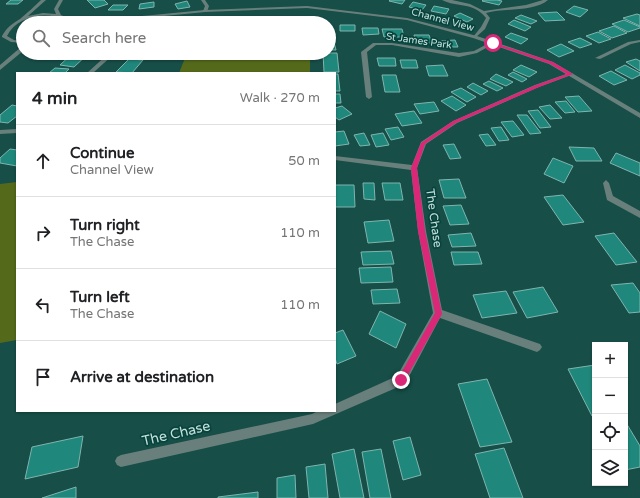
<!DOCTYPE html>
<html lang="en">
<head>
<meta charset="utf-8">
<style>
  :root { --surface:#fff; --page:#f6f6f6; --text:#202124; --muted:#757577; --line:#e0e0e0 }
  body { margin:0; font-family:"Varela Round",sans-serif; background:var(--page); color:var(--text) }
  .controls { position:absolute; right:12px; bottom:12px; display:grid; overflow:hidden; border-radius:0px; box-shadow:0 1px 3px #0004 }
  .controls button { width:36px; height:36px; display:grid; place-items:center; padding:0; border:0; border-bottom:1px solid var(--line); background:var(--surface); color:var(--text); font:20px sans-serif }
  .stop { position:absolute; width:12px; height:12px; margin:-9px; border:3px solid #db2777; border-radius:50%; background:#fff }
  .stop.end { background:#db2777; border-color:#fff; box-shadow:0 1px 4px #0008 }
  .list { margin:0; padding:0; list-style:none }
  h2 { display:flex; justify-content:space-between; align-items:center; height:52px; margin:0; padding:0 16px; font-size:17px }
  h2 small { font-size:13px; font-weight:400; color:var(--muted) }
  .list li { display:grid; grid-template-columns:26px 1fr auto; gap:12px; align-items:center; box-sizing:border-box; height:72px; padding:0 16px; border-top:1px solid var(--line) }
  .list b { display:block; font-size:15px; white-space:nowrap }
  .list p { margin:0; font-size:13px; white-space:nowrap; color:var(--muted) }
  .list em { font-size:13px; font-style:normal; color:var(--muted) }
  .icon { flex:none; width:22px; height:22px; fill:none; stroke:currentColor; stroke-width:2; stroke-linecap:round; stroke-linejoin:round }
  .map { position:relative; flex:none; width:640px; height:498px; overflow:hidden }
  .search { position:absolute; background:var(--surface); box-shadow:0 1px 3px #0004; left:16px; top:16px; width:320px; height:44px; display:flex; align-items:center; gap:10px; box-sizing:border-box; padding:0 14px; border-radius:22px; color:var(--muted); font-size:15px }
  .panel { position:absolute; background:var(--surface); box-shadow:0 1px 3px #0004; left:16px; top:72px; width:320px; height:340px; border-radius:0px }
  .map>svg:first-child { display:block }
  .green { fill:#546a1a }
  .building { fill:#1f877b; stroke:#7fb5ad }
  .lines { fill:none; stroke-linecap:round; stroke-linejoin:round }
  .minor { fill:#697f7b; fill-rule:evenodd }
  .tertiary { fill:#697f7b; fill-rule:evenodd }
  .route { fill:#db2777 }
  .labels { text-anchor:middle; stroke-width:3.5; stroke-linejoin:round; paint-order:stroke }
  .far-street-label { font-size:10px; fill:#c6e0dc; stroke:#07443d }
  .street-label { font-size:12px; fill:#c6e0dc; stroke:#07443d }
  .near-street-label { font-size:14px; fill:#c6e0dc; stroke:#07443d }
</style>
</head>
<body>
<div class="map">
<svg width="640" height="498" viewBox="0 0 640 498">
  <rect width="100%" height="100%" fill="#174e48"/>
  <path class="green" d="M309 17V23H209L210 21Z
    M187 53H310V73H179Z
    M17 182V340L0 343V184Z"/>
  <path class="building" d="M11 0H23L18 4H6Z
    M87 0H104L108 4 95 8Z
    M390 0H405L402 4 389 1Z
    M483 0H497L502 1 499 5 482 1Z
    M187 1 190 7 178 9 175 4Z
    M154 2V7L139 9 140 4Z
    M413 2 426 5 422 10 409 7Z
    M113 5H128L123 10H108Z
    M434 6 449 9 446 14 431 11Z
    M574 6 588 10 580 17 566 12Z
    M557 12 565 20 545 21 538 13Z
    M460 13 473 19 467 22 454 16Z
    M637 14 640 15V26L623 18Z
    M521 15 537 21 531 24 515 18Z
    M514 20 531 27 525 31 508 24Z
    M624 20 640 27V28L628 32 612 24Z
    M340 25H355V31H340Z
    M614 26 627 33 612 38 599 31Z
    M362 28H378L379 34 363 35Z
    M329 29H333L334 38H329Z
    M382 29H402L404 37H384Z
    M598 32 611 39 599 43 586 36Z
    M511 33 528 39 521 44 505 37Z
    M414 35H429L432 43H416Z
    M580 38 592 44 580 48 568 42Z
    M455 40 458 47H440L438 41Z
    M329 42H334L336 50H329Z
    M561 44 574 51 559 57 547 50Z
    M73 53H89L74 67 60 65Z
    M139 53H153L149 57 136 56Z
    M323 53H337L339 72H324Z
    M377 58H395L396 66H379Z
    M129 59 143 60 132 73 116 72Z
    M636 59 640 61V71L626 62Z
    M400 60H416L418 68H402Z
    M443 65 448 76H429L426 66Z
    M521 65 537 72 529 77 513 70Z
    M625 65 640 73V75L632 79 615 70Z
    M55 68 69 69 65 73H49Z
    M611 71 627 80 614 85 599 76Z
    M513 72 527 79 522 82 508 75Z
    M335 74H338L340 91H335Z
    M496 74 513 82 506 86 490 79Z
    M382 75H396L400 92H385Z
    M489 81 503 88 497 91 483 84Z
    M473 83 488 91 481 95 467 87Z
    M461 88 476 97 467 102 451 92Z
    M335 94H340L341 103H335Z
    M452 96 466 105 456 111 441 101Z
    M579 96 592 111 578 112 565 97Z
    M566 101 575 112 565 113 555 102Z
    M434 102 439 111 420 114 414 104Z
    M12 105 17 106V116L8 123 0 122V115Z
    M550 105 562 118 550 119 539 107Z
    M342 106 352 114 339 120 335 117V108Z
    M538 110 551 127 540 128 528 111Z
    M414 111 422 123 402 126 395 114Z
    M517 115H527L541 133 530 134Z
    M513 121 524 135 512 137 501 122Z
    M398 127 404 137 391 140 385 129Z
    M501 127 509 140 499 141 491 128Z
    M344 131 349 144 335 146V132Z
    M364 133 370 145 360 146 354 135Z
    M383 133 389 145 376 147 371 135Z
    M488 134 496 145 486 146 479 135Z
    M454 144 461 158 450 159 443 145Z
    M569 147 594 148 602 161H576Z
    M10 149 17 150V166L0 163V158Z
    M616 153 640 163V176L610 163Z
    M553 158 573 166 564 183 544 174Z
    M459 179 466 198H444L439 180Z
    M363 183H374L375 200 364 199Z
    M382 183H400L403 200H385Z
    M335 185H354L355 207H335Z
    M563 195 584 222 563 225 544 197Z
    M461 205 469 224 450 225 443 206Z
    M389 220 394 241 368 243 364 222Z
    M471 233 476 246 452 247 448 235Z
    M614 233 637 262 616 265 595 236Z
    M391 251 394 264 363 265 361 252Z
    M451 252H478L482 264 454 265Z
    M391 267 393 282 361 283 359 268Z
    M633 283 640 293V312L629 313 611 285Z
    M543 287 558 312 527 318 513 292Z
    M397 289 400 303 373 304 371 290Z
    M506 291 517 313 482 318 473 295Z
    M380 311 406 324 396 348 369 334Z
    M343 330 356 356 337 364 335 358V333Z
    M595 365V415L592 416 568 369Z
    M487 379 512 442 480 447 458 384Z
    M625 421 640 446V467L625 470Z
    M83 436 78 467 25 479 32 447Z
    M410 437 421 475 403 480 393 441Z
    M504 448 523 498H490L475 454Z
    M354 449 364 498H340L332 454Z
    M381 449 391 498H370L362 452Z
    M325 464 328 498H309L306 467Z
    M295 475 296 498H277V478Z
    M76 487V498H42Z
    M258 492V498H218V497Z"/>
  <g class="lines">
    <path class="minor" d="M201 0H205L209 6 207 12 203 11 205 6Z
      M442 0H452L470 4 484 11 526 5 543 0H548C534 12 504 8 486 13L490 18 485 29 475 38 473 37 481 27 486 18C473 1 457 8 442 0Z
      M640 40V42L631 44 600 59 595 58 628 42Z
      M491 42 495 43 477 53 459 57 392 45H376L367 52 372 97 369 99 366 97 361 52 373 43H392L459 53 474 51Z
      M109 53H115L93 73H87Z
      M569 73 574 74 539 87 457 123 426 144 417 168 426 231 442 310 540 344 542 347 540 350 537 352 440 318 405 384 313 424 121 467 117 465 115 461 117 457 121 455 312 414 318 411H335V404L397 376 433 313 418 231 411 170 335 160V156L412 165 421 142 453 121 535 85Z
      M17 129V133L0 134V130Z
      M606 180 609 183 613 196 640 211V218L607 200 603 183Z"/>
    <path class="tertiary" d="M41 0H46L28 16 43 13 56 14 54 9 59 0H63L58 9 61 15 70 19V23H66V21C47 10 17 16 7 36L14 40 23 41V43L11 42 2 37V36C7 27 12 24 20 19 26 14 35 6 41 0Z
      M307 6 407 18 477 36 553 62 640 113V118L549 64 473 38 407 20 307 8 205 12 93 23H77L79 22 205 10Z
      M21 47H23V51L0 70V65Z"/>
  </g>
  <path class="route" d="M492 42 553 62 573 74 539 87 456 123 425 144 417 168 425 231 442 314 404 382 401 384 399 382V377L435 313 418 231 411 168 421 143 453 121 536 85 567 74 550 64 492 44Z"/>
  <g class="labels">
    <g class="far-street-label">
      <text transform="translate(443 19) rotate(15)" y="4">Channel View</text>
      <text transform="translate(419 40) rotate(8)" y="4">St James Park</text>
    </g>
    <g class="street-label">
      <text transform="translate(434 218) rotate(82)" y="4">The Chase</text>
    </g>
    <g class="near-street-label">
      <text transform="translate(176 433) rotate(-13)" y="5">The Chase</text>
    </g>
  </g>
</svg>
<div class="controls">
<button>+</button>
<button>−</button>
<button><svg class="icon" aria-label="locate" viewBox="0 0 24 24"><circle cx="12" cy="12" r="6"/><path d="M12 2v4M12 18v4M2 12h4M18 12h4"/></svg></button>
<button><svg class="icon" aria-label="layers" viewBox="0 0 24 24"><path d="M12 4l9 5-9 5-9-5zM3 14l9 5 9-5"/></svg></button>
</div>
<div class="stop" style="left:493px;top:43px"></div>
<div class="stop end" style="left:401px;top:380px"></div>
<div class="search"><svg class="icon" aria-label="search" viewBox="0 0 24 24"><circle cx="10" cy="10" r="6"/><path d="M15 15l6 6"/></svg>Search here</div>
<section class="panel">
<h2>4 min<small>Walk · 270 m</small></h2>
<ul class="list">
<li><svg class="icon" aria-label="ahead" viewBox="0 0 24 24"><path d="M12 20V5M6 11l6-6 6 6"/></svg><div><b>Continue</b><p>Channel View</p></div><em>50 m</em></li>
<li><svg class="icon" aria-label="right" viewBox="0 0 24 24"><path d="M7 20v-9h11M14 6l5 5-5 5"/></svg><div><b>Turn right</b><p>The Chase</p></div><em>110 m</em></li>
<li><svg class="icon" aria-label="left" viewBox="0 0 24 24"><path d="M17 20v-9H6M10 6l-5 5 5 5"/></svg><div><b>Turn left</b><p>The Chase</p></div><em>110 m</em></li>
<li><svg class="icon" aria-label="arrive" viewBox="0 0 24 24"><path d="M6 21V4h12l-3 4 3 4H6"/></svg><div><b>Arrive at destination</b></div></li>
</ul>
</section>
</div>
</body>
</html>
